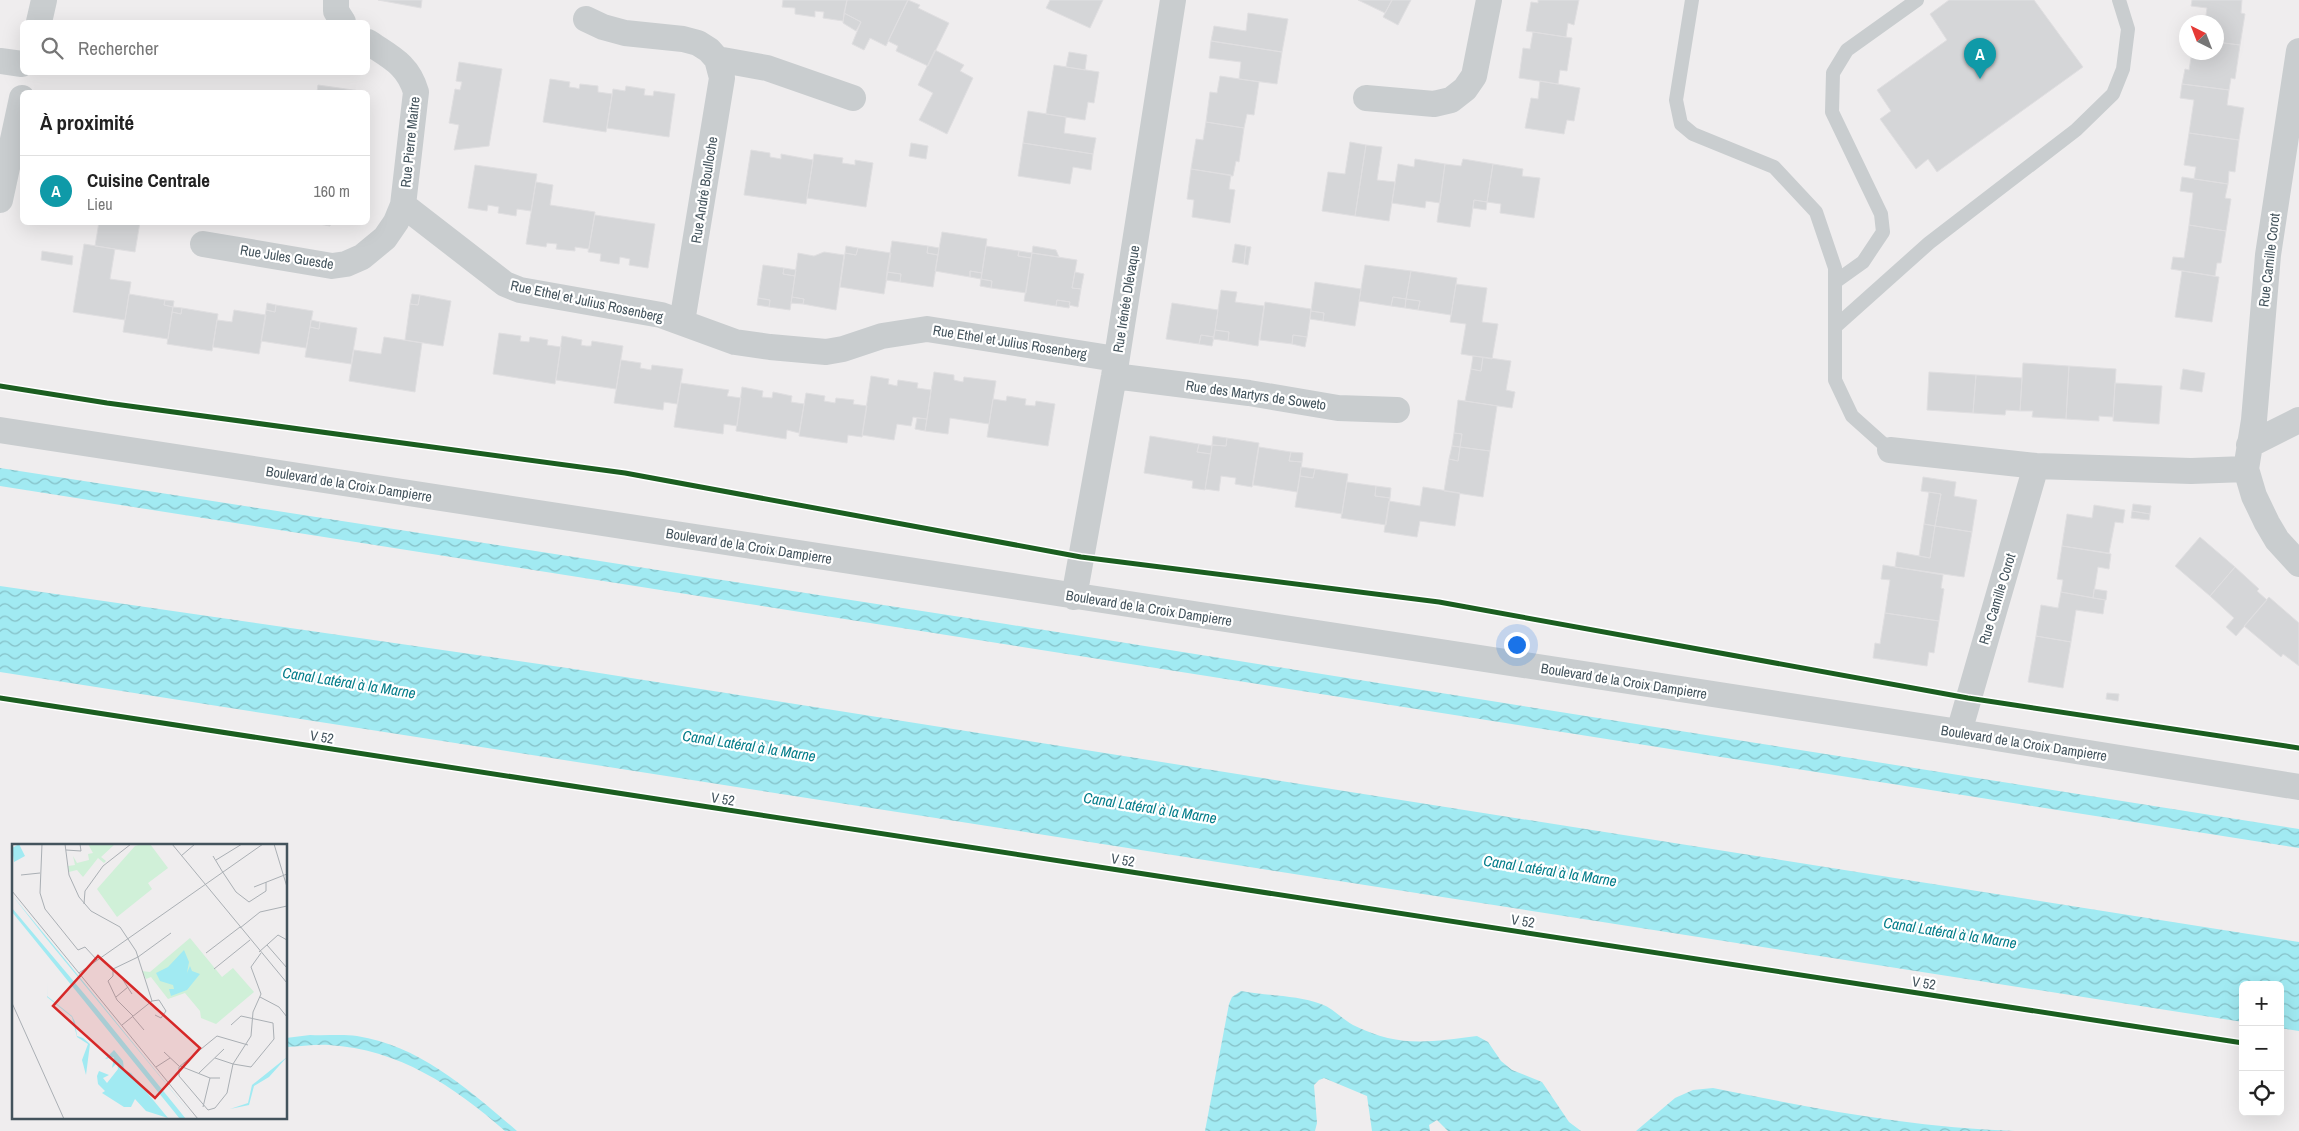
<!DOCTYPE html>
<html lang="fr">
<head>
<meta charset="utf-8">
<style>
  :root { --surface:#fff; --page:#f6f6f6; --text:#222; --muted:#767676; --line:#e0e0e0; --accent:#7f898f }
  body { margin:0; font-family:"Archivo Narrow",sans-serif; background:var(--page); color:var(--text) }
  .controls { position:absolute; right:15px; bottom:15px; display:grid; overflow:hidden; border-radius:8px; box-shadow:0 5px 20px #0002 }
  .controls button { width:45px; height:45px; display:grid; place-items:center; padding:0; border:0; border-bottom:1px solid var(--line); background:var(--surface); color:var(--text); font:25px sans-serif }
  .compass { position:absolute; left:2179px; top:15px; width:45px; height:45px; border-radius:50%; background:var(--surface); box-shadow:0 5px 20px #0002; rotate:318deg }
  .you { position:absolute; left:1516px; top:644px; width:18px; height:18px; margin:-12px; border:4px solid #fff; border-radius:50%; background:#1a73e8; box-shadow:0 0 0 8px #1a73e833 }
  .badge { display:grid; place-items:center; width:32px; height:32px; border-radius:50%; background:var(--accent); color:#fff; font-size:16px; font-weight:700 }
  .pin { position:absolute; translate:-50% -41px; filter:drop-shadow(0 1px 2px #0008) }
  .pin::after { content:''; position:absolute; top:26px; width:18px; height:15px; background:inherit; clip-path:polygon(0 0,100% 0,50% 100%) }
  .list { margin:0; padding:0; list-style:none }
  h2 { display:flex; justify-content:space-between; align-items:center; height:65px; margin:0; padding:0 20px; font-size:21px }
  h2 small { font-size:16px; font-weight:400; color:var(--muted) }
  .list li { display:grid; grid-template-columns:32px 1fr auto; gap:15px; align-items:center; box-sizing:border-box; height:70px; padding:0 20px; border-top:1px solid var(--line) }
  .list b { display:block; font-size:19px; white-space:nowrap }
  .list p { margin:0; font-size:16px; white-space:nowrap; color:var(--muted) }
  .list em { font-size:16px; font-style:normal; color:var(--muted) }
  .icon { flex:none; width:28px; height:28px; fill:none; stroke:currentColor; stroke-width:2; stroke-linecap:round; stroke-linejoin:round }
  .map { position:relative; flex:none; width:2299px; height:1131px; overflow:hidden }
  .search { position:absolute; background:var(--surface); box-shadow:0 5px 20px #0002; left:20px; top:20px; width:350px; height:55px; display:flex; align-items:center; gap:12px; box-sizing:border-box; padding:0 18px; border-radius:8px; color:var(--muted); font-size:19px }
  .panel { position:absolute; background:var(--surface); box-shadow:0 5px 20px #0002; left:20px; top:90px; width:350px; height:135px; border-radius:8px }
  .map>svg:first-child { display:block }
  .water { fill:url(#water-waves) }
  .building { fill:#d5d6d8; stroke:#e0dfe1 }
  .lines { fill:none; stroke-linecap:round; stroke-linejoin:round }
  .lane { stroke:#c9cdcf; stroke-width:14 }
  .street { stroke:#c9cdcf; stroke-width:26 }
  .cycleway-casing { stroke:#fff; stroke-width:8 }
  .cycleway { stroke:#1b5e20; stroke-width:5 }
  .labels { text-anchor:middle; stroke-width:4.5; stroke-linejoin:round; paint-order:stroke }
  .street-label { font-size:14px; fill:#43535c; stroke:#fff }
  .water-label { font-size:15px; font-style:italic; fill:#047d8a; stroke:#fff }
  .inset-road { fill:none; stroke:#aaafb4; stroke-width:1 }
  .view { fill:#d62828; fill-opacity:0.15; stroke:#d62828; stroke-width:2.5 }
  .inset-edge { fill:none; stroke:#43535c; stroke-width:2.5 }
</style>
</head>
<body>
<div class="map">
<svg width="2299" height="1131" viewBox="0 0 2299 1131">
  <defs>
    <pattern id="water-waves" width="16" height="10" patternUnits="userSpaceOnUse" patternTransform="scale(1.25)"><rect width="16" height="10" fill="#a1eaf2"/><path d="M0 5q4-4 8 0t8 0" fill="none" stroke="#85c0c7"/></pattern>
  </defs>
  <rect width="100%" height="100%" fill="#efedee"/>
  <path class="water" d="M0 468 1006 624 2299 829V848L0 486Z
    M0 586 574 669 2299 942V1031L2280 1028V985H2243V1022L0 672Z
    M1241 991C1267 996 1296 995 1321 1004 1333 1008 1342 1019 1353 1025 1399 1048 1429 1042 1477 1036L1488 1042 1501 1061 1512 1070 1542 1082 1569 1122 1581 1131H1448L1437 1120 1429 1125 1430 1131H1372L1367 1096 1324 1078 1319 1080 1314 1085 1317 1123 1315 1131H1205L1229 1004 1232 997Z
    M310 1035C325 1036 342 1034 357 1036 421 1046 470 1091 517 1131H505C454 1086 398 1049 329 1045 315 1044 300 1047 286 1047V1038Z
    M1713 1088C1816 1109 1910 1127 2015 1131H1636L1675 1098 1693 1090Z"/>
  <path class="building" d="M378 0H422L421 8Z
    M783 0H847L843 21 823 18 824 12 815 11V17L795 14V8L782 7Z
    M847 0H908L886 46 870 38 864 50 852 44 861 22 844 13Z
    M908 0 920 5 918 8 949 23 928 66 896 51 898 46 888 41Z
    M1050 0H1103L1090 28 1046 8Z
    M1358 0H1392L1385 13Z
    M1392 0H1411L1398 25 1383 17Z
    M1538 0H1579L1574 25 1568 23 1566 37 1526 31 1531 2 1538 3Z
    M1949 0H2034L2083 67 1937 172 1928 159 1916 169 1880 119 1891 111 1877 90 1947 40 1930 14Z
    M2192 0H2242L2241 13 2245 14 2240 45 2216 42V22H2205L2207 8 2191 6Z
    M844 13 861 22 856 31 843 23Z
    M1248 13 1288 19 1282 52 1211 41 1214 26 1246 31Z
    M1533 32 1572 38 1567 71 1560 70 1558 84 1519 78 1523 48 1530 49Z
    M1211 41 1282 52 1277 84 1239 79 1241 62 1209 58Z
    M2216 42 2240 45 2235 79 2231 78 2229 90 2182 84 2185 69 2189 70 2192 52H2216Z
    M935 50 964 65 960 71 973 78 947 134 919 120 933 93 918 85Z
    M1069 52 1087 55 1085 70 1066 67Z
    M459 62 502 69 489 146 454 150 459 125 449 123 455 89 460 90 462 82 456 81Z
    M1054 65 1099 72 1094 103 1088 102 1085 120 1046 114Z
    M1220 76 1259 82 1254 115 1247 114 1244 128 1206 122 1210 92 1217 93Z
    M550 79 570 82 569 87 576 88 579 89 580 84 598 86V92L612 94 606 132 543 122Z
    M1540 81 1580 88 1574 121 1567 120 1564 134 1525 128 1531 98 1538 99Z
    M2182 84 2229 90 2227 105 2244 108 2239 140 2189 133 2194 100 2180 98Z
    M318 85 367 92H317Z
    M626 86 645 89 644 95 653 96 654 91 675 94 669 137 607 128 613 89 625 91Z
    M1028 111 1066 117 1064 133 1096 138 1093 154 1023 143Z
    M1206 122 1244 128 1239 162 1236 161 1233 176 1191 169 1196 139 1203 140Z
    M2189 133 2239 140 2235 172 2229 171 2228 184 2194 179 2196 167 2184 165Z
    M1350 142 1366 145 1355 216 1322 211 1328 172 1345 174Z
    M911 143 928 146 926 159 909 156Z
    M1023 143 1093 154 1091 170 1073 167 1070 184 1018 176Z
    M1366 145 1382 147 1377 180 1395 182 1389 221 1355 216Z
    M751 150 770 153V157L781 159V154L813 160 806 204 744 195Z
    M814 154 843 158 842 163 849 164 855 165V160L873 163 866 207 807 198Z
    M1415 159 1445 164 1440 203 1426 201 1425 208 1392 203 1398 164 1414 167Z
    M1463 159 1493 164 1487 202 1474 200 1470 227 1437 222 1445 164 1461 166Z
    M1493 164 1523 169 1522 176 1540 178 1534 218 1500 213 1501 204 1487 202Z
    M475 165 537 174 531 211 517 209 516 216 498 213 499 207 488 205 487 211 468 208Z
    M1191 169 1231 175 1229 189 1235 190 1230 223 1192 217 1194 200 1187 199Z
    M2182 177 2228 184 2225 198 2231 199 2226 231 2189 225 2193 193 2180 191Z
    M536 182 553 185 550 205 595 212 589 249 575 247V251L556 249 557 244 547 243 546 247 526 244Z
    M1474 200 1487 202 1486 210 1473 208Z
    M595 215 655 224 648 268 629 265 630 259 620 257 619 264 600 261 601 254 588 252Z
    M99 222H140L135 252 95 246Z
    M309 222H331L330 226Z
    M2189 225 2226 231 2221 263H2217L2215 276 2171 269 2173 257 2184 258Z
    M942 232 987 239 982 273 970 271V277L935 271Z
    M892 241 928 246 927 253 938 255 933 287 900 282 901 274 887 272Z
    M84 244 115 249 110 279 131 282 125 320 73 312Z
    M1235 244 1246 246 1244 264 1232 262Z
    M846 246 858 248 856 255 845 253Z
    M928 246 939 248 938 255 927 253Z
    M986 246 1019 251 1018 256 1031 258 1026 293 991 288 992 281 981 279Z
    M1033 246 1056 250 1059 257 1032 253Z
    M1246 246 1251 247 1248 265 1244 264Z
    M858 248 891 253 884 294 840 287 845 253 856 255Z
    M42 251 73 256 72 265 41 260Z
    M1019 251 1032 253 1031 258 1018 256Z
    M824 252 844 255 836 310 803 304 804 299 792 297 798 253 814 256Z
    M1032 253 1077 260 1072 288 1081 289 1078 307 1069 305 1070 302 1057 300 1056 306 1024 301Z
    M763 265 784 268 783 274 795 276 790 310 769 307 770 300 758 298Z
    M1365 265 1411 271 1406 299 1393 297 1391 306 1359 301Z
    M784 268 796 270 795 276 783 274Z
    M970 271 982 273 981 279 970 277Z
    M1411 271 1457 278 1451 315 1418 310 1420 301 1406 299Z
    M2182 271 2219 277 2212 322 2175 317Z
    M887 272 901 274 900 282 886 280Z
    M1075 272 1084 274 1081 289 1072 288Z
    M981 279 992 281 991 288 980 286Z
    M1315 282 1361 289 1355 326 1323 321 1324 313 1311 311Z
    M1456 284 1487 288 1482 322 1498 324 1492 359 1461 354 1466 324 1450 322Z
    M1221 290 1237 292 1235 302 1264 306 1258 346 1228 341 1229 332 1215 330Z
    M129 294 165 300 164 305 173 307 168 339 123 332Z
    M412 294 420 295 418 305 410 304Z
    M420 295 451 301 443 346 405 340 410 304 418 305Z
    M792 297 804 299 803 304 791 303Z
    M1393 297 1406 299 1405 308 1391 306Z
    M758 298 770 300 769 307 757 305Z
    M1406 299 1420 301 1418 310 1405 308Z
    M165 300 174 301 173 307 164 305Z
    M1057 300 1070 302 1069 308 1056 306Z
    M1265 302 1311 309 1307 337 1293 335 1292 344 1260 340Z
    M267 303 276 305 275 312 266 310Z
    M1172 303 1218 310 1214 337 1201 335 1199 344 1166 339Z
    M276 305 313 311 306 348 261 341 266 310 275 312Z
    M173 307 182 308 181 314 172 312Z
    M182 308 218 314 212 351 167 344 172 312 181 314Z
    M234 310 266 315 259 354 213 347 217 320 232 322Z
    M1311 311 1324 313 1323 321 1310 319Z
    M311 320 320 322 319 329 310 327Z
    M320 322 357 328 351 364 305 357 310 327 319 329Z
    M1215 330 1229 332 1228 341 1213 339Z
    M499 333 521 336 520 341 529 342 530 337 548 340 547 345 561 347 555 384 493 374Z
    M1201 335 1214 337 1212 346 1199 344Z
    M1293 335 1307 337 1305 347 1292 344Z
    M562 336 582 340 581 345 586 346H591L592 341 623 346 616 389 556 380Z
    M384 337 422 343 415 392 349 381 354 350 381 354Z
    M1473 356 1483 357 1481 371 1471 369Z
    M1483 357 1511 361 1506 390 1515 392 1512 408 1465 401 1471 369 1481 371Z
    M621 360 641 363 640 368 651 370 652 365 683 369 677 404 664 402 663 410 614 403Z
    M2023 363 2069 366 2066 419 2032 417 2033 411H2020Z
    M2069 366 2116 369 2113 417 2099 416V421L2066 419Z
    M2183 369 2205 373 2202 392 2180 389Z
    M934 372 954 375V380L958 381 963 382 964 377 996 381 989 424 950 418 948 434 925 431Z
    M1929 372 1976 375 1973 413 1927 410Z
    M1976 375 2022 378 2020 411 2006 410 2005 415 1973 413Z
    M871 376 889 379 888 384 897 386 898 380 918 383 917 388 931 390 927 419 913 417 911 426 897 424 894 440 862 435Z
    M681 383 729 390 727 396 741 398 737 426 724 424 723 434 674 427Z
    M2115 383 2162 386 2159 424 2113 421Z
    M742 387 763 391 762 397 772 398 773 392 792 396 791 402 804 404 799 433 787 430 786 439 736 431Z
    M806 393 825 396 824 401 835 403 836 398 854 400 853 404 867 406 862 437 848 435 847 443 799 436Z
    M1007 396 1026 399 1025 405 1035 406 1036 401 1055 404 1048 446 987 437 993 399 1006 401Z
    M1458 400 1497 406 1490 451 1460 447 1462 434 1454 433Z
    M917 418 927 419 925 431 915 429Z
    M1454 433 1462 434 1460 447 1452 446Z
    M1150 436 1199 444 1197 452 1211 454 1205 490 1192 488 1193 481 1144 473Z
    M1213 436 1227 438 1226 446 1212 445Z
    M1227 438 1259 443 1252 487 1235 484 1236 478 1221 476 1219 491 1205 489 1212 445 1226 446Z
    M1199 444 1212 446 1211 454 1197 452Z
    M1452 446 1460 447 1458 461 1449 459Z
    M1259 447 1291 452 1289 461 1302 462 1297 492 1253 485Z
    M1460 447 1490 451 1483 497 1444 491 1449 459 1458 461Z
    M1291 452 1303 453 1302 462 1289 461Z
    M1301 467 1315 469 1313 478 1300 476Z
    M1315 469 1348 474 1342 514 1295 507 1300 476 1313 478Z
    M1923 477 1956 482 1954 496 1977 500 1972 532 1935 526 1941 494 1921 491Z
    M1347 482 1376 486 1375 496 1390 498 1386 525 1341 518Z
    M1376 486 1391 488 1390 498 1375 496Z
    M1423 487 1460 493 1455 526 1420 521 1417 537 1384 532 1389 501 1420 506Z
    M1929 492 1941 494 1935 526 1924 524Z
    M2133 504 2151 506 2150 514 2132 511Z
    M2094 505 2125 510 2123 523 2115 522 2109 553 2062 546 2067 514 2092 518Z
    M2132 511 2150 514 2149 520 2131 518Z
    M1924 524 1935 526 1930 558 1919 556Z
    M1935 526 1972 532 1964 577 1895 567 1897 552 1930 558Z
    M2200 537 2235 567 2210 596 2175 566Z
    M2062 546 2111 554 2109 569 2098 567 2093 598 2061 592 2063 580 2057 579Z
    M1883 565 1943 575 1941 588 1944 589 1939 621 1885 613 1890 580 1881 579Z
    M2235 567 2259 589 2257 591 2267 600 2236 636 2226 627 2234 618 2210 596Z
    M2094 589 2107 591 2106 600 2093 598Z
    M2061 592 2105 600 2103 614 2076 610 2071 642 2036 636 2041 605 2058 608Z
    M2269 597 2299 623V666L2283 654 2281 657 2244 626Z
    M1885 613 1939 621 1934 653 1929 652 1927 666 1873 658 1875 643 1880 644Z
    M2036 636 2071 642 2063 688 2028 682Z
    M2107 693 2119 694 2118 701 2106 699Z"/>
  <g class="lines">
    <path class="lane" d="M1692 0 1676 100 1681 124 1693 134 1774 167 1816 212 1835 268V380L1852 416 1890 450
      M1835 282 1863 262 1883 232 1881 214 1832 112 1833 73 1847 50 1917 0
      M1835 327 1929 243 2076 130 2113 94 2123 69 2128 29 2119 0"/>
    <path class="street" d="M336 0V11L343 22
      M586 19 603 27 625 33 683 39 698 43 709 50 717 59 767 68 853 98
      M39 22 44 0
      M2299 51 2268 255 2254 420 2246 469 2254 496 2267 523 2277 540 2299 564
      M0 61 22 64
      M1366 98 1434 104 1451 100 1465 89 1474 76 1489 0
      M0 200 22 98
      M403 205 505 284 520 290 661 315 735 342 770 347 826 352 843 349 882 336 927 329 1116 359
      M203 244 332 266 346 264 362 257 385 238 396 222 403 205 416 92C408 64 390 57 368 42
      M682 322 722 78 717 59
      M1114 376 1249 393 1338 408 1397 410
      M0 430 1959 732 2299 787
      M2249 445 2299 420
      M1890 450 2036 466 2191 471 2246 469
      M1074 597 1114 376 1173 0
      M1959 732 2036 466"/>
    <defs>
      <path id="cycleway" d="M0 386 107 403 625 473 1081 557 1439 602 1968 698 2299 748
        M0 698 2243 1043"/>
    </defs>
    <use href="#cycleway" class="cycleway-casing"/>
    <use href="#cycleway" class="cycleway"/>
  </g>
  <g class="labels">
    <g class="street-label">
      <text transform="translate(410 142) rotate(-84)" y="5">Rue Pierre Maitre</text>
      <text transform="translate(704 190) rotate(-81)" y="5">Rue André Boulloche</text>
      <text transform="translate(287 257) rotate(9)" y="5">Rue Jules Guesde</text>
      <text transform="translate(2269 260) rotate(-83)" y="5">Rue Camille Corot</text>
      <text transform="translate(1126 299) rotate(-81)" y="5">Rue Irénée Dlévaque</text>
      <text transform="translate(587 301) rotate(12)" y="5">Rue Ethel et Julius Rosenberg</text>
      <text transform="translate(1010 342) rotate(9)" y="5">Rue Ethel et Julius Rosenberg</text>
      <text transform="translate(1256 395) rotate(8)" y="5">Rue des Martyrs de Soweto</text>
      <text transform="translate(349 484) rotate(9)" y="5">Boulevard de la Croix Dampierre</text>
      <text transform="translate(749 546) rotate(9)" y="5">Boulevard de la Croix Dampierre</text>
      <text transform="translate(1997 599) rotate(-73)" y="5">Rue Camille Corot</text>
      <text transform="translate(1149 608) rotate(9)" y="5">Boulevard de la Croix Dampierre</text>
      <text transform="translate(1624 681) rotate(9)" y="5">Boulevard de la Croix Dampierre</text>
      <text transform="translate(322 737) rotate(9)" y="5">V 52</text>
      <text transform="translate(2024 743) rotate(9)" y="5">Boulevard de la Croix Dampierre</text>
      <text transform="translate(723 799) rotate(9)" y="5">V 52</text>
      <text transform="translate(1123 860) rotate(9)" y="5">V 52</text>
      <text transform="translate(1523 921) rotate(9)" y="5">V 52</text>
      <text transform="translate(1924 983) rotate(9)" y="5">V 52</text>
    </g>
    <g class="water-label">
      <text transform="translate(349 683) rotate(9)" y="5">Canal Latéral à la Marne</text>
      <text transform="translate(749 746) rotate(9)" y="5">Canal Latéral à la Marne</text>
      <text transform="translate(1150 808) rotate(9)" y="5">Canal Latéral à la Marne</text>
      <text transform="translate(1550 871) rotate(9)" y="5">Canal Latéral à la Marne</text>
      <text transform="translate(1950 933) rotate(9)" y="5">Canal Latéral à la Marne</text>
    </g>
  </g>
  <g transform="translate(12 844)">
    <rect width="275" height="275" fill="#efedee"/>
    <path d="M76 0H103L89 13 94 17 92 19 86 14 71 33 65 26 57 28 56 22 63 21 61 12 65 19 77 16 76 10 81 9ZM130 0H138L156 24 136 39 140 45 105 73 85 45 123 2ZM178 94 210 133 221 124 242 148 204 180 189 174 188 167 173 149 156 155 139 133 134 135 130 127 138 128Z" fill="#d0f0d8"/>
    <path d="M7 0 13 12 2 18 0 4ZM0 51 52 114 183 275 33 93ZM0 64 85 165 174 275H168L0 68ZM172 106 177 118 175 129 178 122 180 127 188 130 175 146 159 152 157 145H162L161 141 148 137 144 129 156 123ZM36 137 35 152 60 172 63 178 65 192 71 194 78 200 74 231 70 216 76 200 65 193 60 173 35 153ZM102 206 111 217 112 226 119 229 156 274 134 267 123 255 119 263H112L90 249 93 247 86 240 85 232 87 227 97 231 91 234 95 239 106 225 105 219 100 224 102 213 93 215ZM275 213 257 233 242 242 237 261 218 265 236 259 240 241Z" fill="#a1eaf2"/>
    <path class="inset-road" d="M30 0 28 49 33 65 66 106 73 103 85 116M53 0 57 31 67 53 79 67 108 83 124 107 140 157 110 181M160 0 275 139M262 0 275 43M54 6 69 7 68 0M169 12 183 0M201 12 210 27M204 16 230 0M210 27 224 48 237 58 254 47V38M9 31 28 29M242 43 275 30M0 47 186 275M72 60 73 47 91 22 119 0M228 84 248 68 275 62M255 101 275 124M247 108 266 91 275 96M194 109 228 83M249 109 239 123 249 150 241 168 239 192 221 220 239 223 262 195 261 179M202 125 238 96M67 129 251 0M111 136 120 150M96 137 101 132V125L126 113 159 89M96 137 105 156 121 172M104 153 116 143M248 153 267 163 275 173M140 157 147 156 154 167 149 174 143 171M0 159 52 275M121 173 132 186M219 181 229 172 261 179M152 208 167 222M203 214 221 220 215 249 203 264 196 266 167 232V223L205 192 236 201M168 222 198 234H208M144 223 158 214M187 229 212 205M191 263 198 234"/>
    <path class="view" d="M86 112 188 204 143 254 41 162Z"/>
    <rect width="275" height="275" class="inset-edge"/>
  </g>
</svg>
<div class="controls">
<button>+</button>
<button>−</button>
<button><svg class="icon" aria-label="locate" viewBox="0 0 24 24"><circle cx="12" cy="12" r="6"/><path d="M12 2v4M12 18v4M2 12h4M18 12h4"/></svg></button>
</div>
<svg class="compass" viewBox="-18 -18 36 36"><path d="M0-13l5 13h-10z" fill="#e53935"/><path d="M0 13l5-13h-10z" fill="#767676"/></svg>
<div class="you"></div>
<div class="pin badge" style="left:1980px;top:79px;background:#0f9aa8">A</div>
<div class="search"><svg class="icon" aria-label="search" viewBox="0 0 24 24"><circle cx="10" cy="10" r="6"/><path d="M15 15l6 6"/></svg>Rechercher</div>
<section class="panel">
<h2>À proximité<small></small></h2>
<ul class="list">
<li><span class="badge" style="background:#0f9aa8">A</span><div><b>Cuisine Centrale</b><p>Lieu</p></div><em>160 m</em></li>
</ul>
</section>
</div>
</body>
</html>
